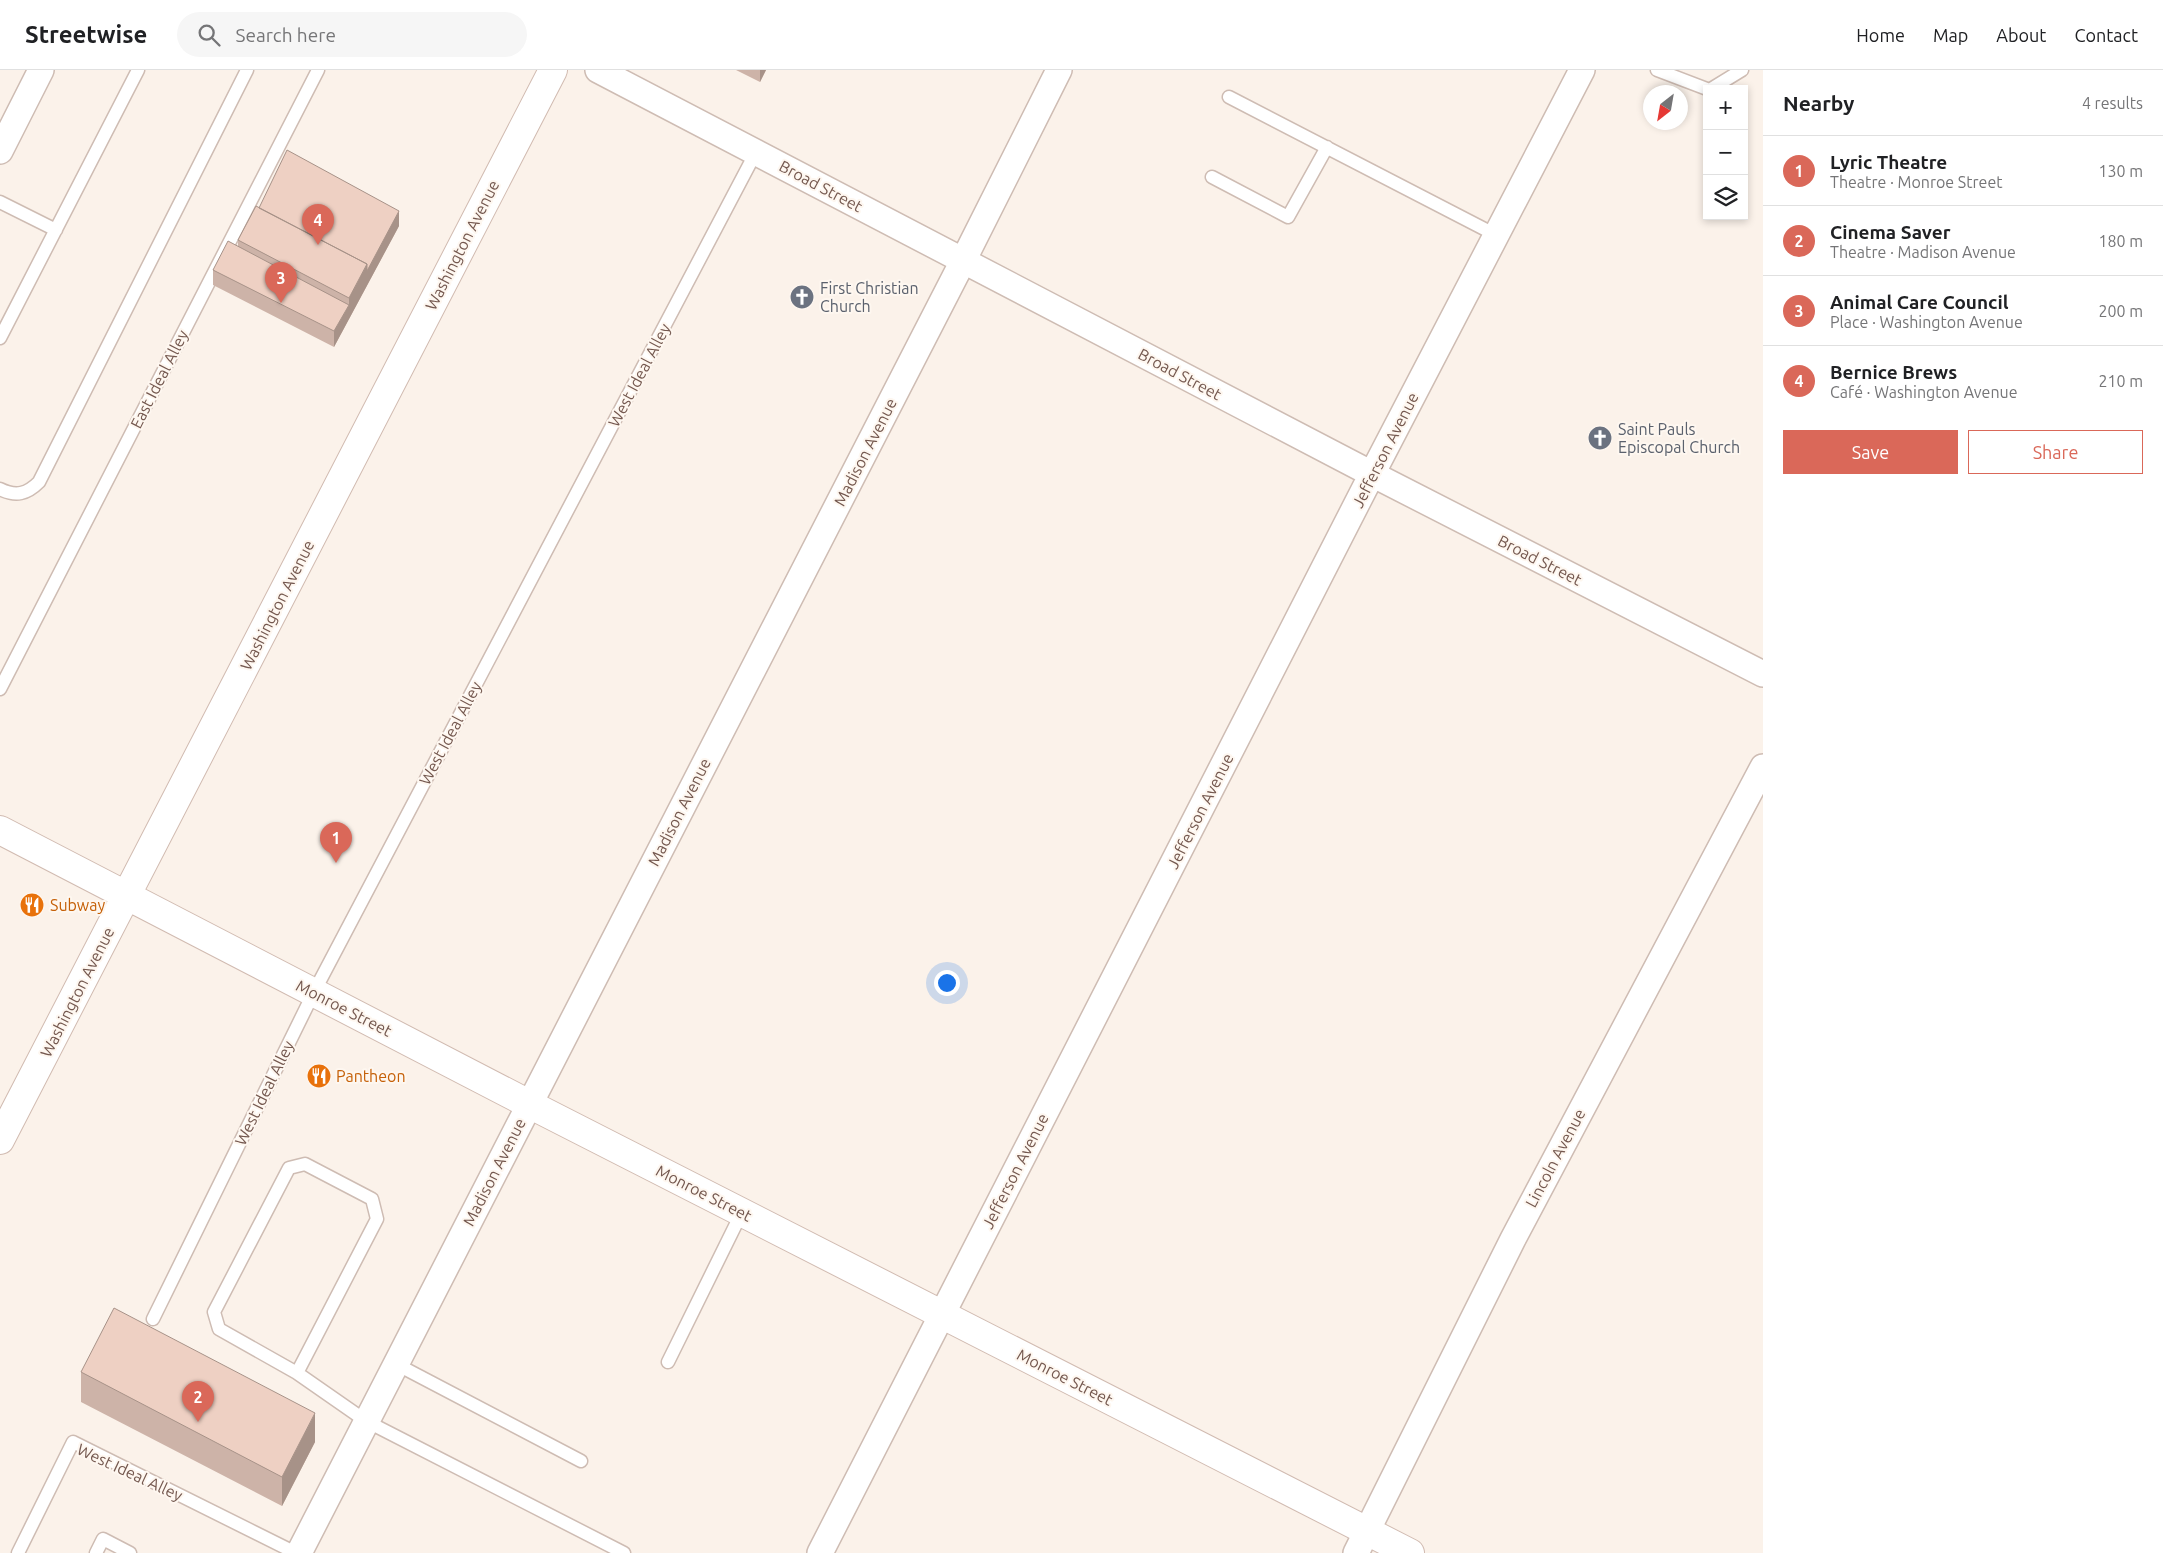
<!DOCTYPE html>
<html lang="en">
<head>
<meta charset="utf-8">
<style>
  :root { --surface:#fff; --page:#f6f6f6; --text:#202124; --muted:#757577; --line:#e0e0e0; --accent:#da6859 }
  body { margin:0; font-family:Ubuntu,sans-serif; background:var(--page); color:var(--text) }
  .controls { position:absolute; right:15px; top:15px; display:grid; overflow:hidden; border-radius:0px; box-shadow:0 2px 8px #0003 }
  .controls button { width:45px; height:45px; display:grid; place-items:center; padding:0; border:0; border-bottom:1px solid var(--line); background:var(--surface); color:var(--text); font:25px sans-serif }
  .compass { position:absolute; left:1643px; top:15px; width:45px; height:45px; border-radius:50%; background:var(--surface); box-shadow:0 2px 8px #0003; rotate:211deg }
  .you { position:absolute; left:946px; top:912px; width:18px; height:18px; margin:-12px; border:4px solid #fff; border-radius:50%; background:#1a73e8; box-shadow:0 0 0 8px #1a73e833 }
  .badge { display:grid; place-items:center; width:32px; height:32px; border-radius:50%; background:var(--accent); color:#fff; font-size:16px; font-weight:700 }
  .pin { position:absolute; translate:-50% -41px; filter:drop-shadow(0 1px 2px #0008) }
  .pin::after { content:''; position:absolute; top:26px; width:18px; height:15px; background:inherit; clip-path:polygon(0 0,100% 0,50% 100%) }
  .list { margin:0; padding:0; list-style:none }
  h2 { display:flex; justify-content:space-between; align-items:center; height:65px; margin:0; padding:0 20px; font-size:21px }
  h2 small { font-size:16px; font-weight:400; color:var(--muted) }
  .list li { display:grid; grid-template-columns:32px 1fr auto; gap:15px; align-items:center; box-sizing:border-box; height:70px; padding:0 20px; border-top:1px solid var(--line) }
  .list b { display:block; font-size:19px; white-space:nowrap }
  .list p { margin:0; font-size:16px; white-space:nowrap; color:var(--muted) }
  .list em { font-size:16px; font-style:normal; color:var(--muted) }
  .actions { display:flex; gap:10px; padding:15px 20px }
  .actions a { flex:1; padding:11px 0; border:1px solid var(--accent); border-radius:0px; text-align:center; font-size:18px; color:var(--accent) }
  .actions .main { background:var(--accent); color:#fff }
  .icon { flex:none; width:28px; height:28px; fill:none; stroke:currentColor; stroke-width:2; stroke-linecap:round; stroke-linejoin:round }
  .map { position:relative; flex:none; width:1763px; height:1483px; overflow:hidden }
  header { display:flex; align-items:center; gap:30px; box-sizing:border-box; height:70px; padding:0 25px; background:var(--surface); border-bottom:1px solid var(--line) }
  header strong { font-size:24px }
  nav { display:flex; gap:28px; margin-inline-start:auto; font-size:18px }
  .search { width:350px; height:45px; background:var(--page); display:flex; align-items:center; gap:12px; box-sizing:border-box; padding:0 18px; border-radius:28px; color:var(--muted); font-size:19px }
  main { display:flex }
  aside { flex:1; background:var(--surface) }
  .map>svg:first-child { display:block }
  .lines { fill:none; stroke-linecap:round; stroke-linejoin:round }
  .lane-casing { stroke:#cebcb3; stroke-width:15 }
  .street-casing { stroke:#cebcb3; stroke-width:28 }
  .secondary-casing { stroke:#d1bbb1; stroke-width:30 }
  .lane { stroke:#fff; stroke-width:12 }
  .street { stroke:#fff; stroke-width:25 }
  .secondary { stroke:#fff; stroke-width:28 }
  .wall { fill:#cdb3a8 }
  .shaded-wall { fill:#a79288 }
  .building { fill:#eed0c3; stroke:#a79288 }
  .labels { text-anchor:middle; stroke-width:4; stroke-linejoin:round; paint-order:stroke }
  .street-label { font-size:16px; fill:#74584f; stroke:#fef7f0 }
  .worship-label { font-size:16px; fill:#5b616d; stroke:#fef7f0; text-anchor:start }
  .food-label { font-size:16px; fill:#c56008; stroke:#fef7f0; text-anchor:start }
</style>
</head>
<body>
<header>
<strong>Streetwise</strong>
<div class="search"><svg class="icon" aria-label="search" viewBox="0 0 24 24"><circle cx="10" cy="10" r="6"/><path d="M15 15l6 6"/></svg>Search here</div>
<nav><a>Home</a><a>Map</a><a>About</a><a>Contact</a></nav>
</header>
<main>
<div class="map">
<svg width="1763" height="1483" viewBox="0 0 1763 1483">
  <rect width="100%" height="100%" fill="#fbf2ea"/>
  <g class="lines">
    <defs>
      <path id="lane" d="M1657 0 1707 19
        M1711 19 1742 0
        M1229 27 1496 165
        M1212 107 1288 147 1327 77
        M0 132 56 160
        M0 268 138 0
        M0 419C16 427 27 424 39 412L247 0
        M0 619 318 0
        M153 1249 314 922 756 82
        M668 1292 742 1142
        M396 1294 581 1391
        M297 1303 377 1149 372 1129 305 1094 289 1098 214 1242 219 1259 297 1303 366 1351 624 1483
        M18 1483 73 1372 296 1483
        M96 1483 103 1469 130 1483"/>
      <path id="street" d="M598 0 1372 404 1763 604
        M0 81 41 0
        M299 1483 963 191 1059 0
        M820 1483 1372 404 1582 0
        M1356 1483 1513 1169 1763 697"/>
      <path id="secondary" d="M0 760 529 1034 1410 1483
        M0 1070 553 0"/>
    </defs>
    <use href="#lane" class="lane-casing"/>
    <use href="#street" class="street-casing"/>
    <use href="#secondary" class="secondary-casing"/>
    <use href="#lane" class="lane"/>
    <use href="#street" class="street"/>
    <use href="#secondary" class="secondary"/>
  </g>
  <path class="wall" d="M736 0H766L760 12Z
    M259 138 399 156 334 277 213 215V200L238 176V170Z
    M81 1302 315 1372 282 1436 81 1332Z"/>
  <path class="shaded-wall" d="M760 0H766L760 12Z
    M399 141V156L334 277V261L349 235V228L367 194Z
    M315 1343V1372L282 1436V1407Z"/>
  <path class="building" d="M287 80 399 141 367 201V194L259 138Z
    M256 136 367 194 349 228 238 170Z
    M228 171 349 235 334 261 213 200Z
    M114 1238 315 1343 282 1407 81 1302Z"/>
  <defs>
    <symbol id="church-disc" viewBox="-11 -11 22 22"><circle r="9.5" fill="#6b7280" stroke="#fef7f0"/><path d="M-1.2-6h2.4v3.5h3.3v2.4h-3.3V6h-2.4V-.1h-3.3v-2.4h3.3Z" fill="#fff"/></symbol>
    <symbol id="restaurant-disc" viewBox="-11 -11 22 22"><circle r="9.5" fill="#e8710a" stroke="#fef7f0"/><path d="M-5-6h1v4h1v-4h1v4h1v-4h1v5L-1.5 .5V6h-2V.5L-5-1ZM5-6V6H3V1.5H1.5Q1.5-4 5-6Z" fill="#fff"/></symbol>
  </defs>
  <g fill-rule="evenodd">
    <use href="#church-disc" x="788" y="213" width="28" height="28"/>
    <use href="#church-disc" x="1586" y="354" width="28" height="28"/>
    <use href="#restaurant-disc" x="18" y="821" width="28" height="28"/>
    <use href="#restaurant-disc" x="305" y="992" width="28" height="28"/>
  </g>
  <g class="labels">
    <g class="street-label">
      <text transform="translate(821 116) rotate(28)" y="6">Broad Street</text>
      <text transform="translate(462 175) rotate(-63)" y="6">Washington Avenue</text>
      <text transform="translate(1180 304) rotate(28)" y="6">Broad Street</text>
      <text transform="translate(639 305) rotate(-62)" y="6">West Ideal Alley</text>
      <text transform="translate(159 309) rotate(-63)" y="6">East Ideal Alley</text>
      <text transform="translate(1385 380) rotate(-63)" y="6">Jefferson Avenue</text>
      <text transform="translate(865 382) rotate(-63)" y="6">Madison Avenue</text>
      <text transform="translate(1540 490) rotate(27)" y="6">Broad Street</text>
      <text transform="translate(277 535) rotate(-63)" y="6">Washington Avenue</text>
      <text transform="translate(450 663) rotate(-62)" y="6">West Ideal Alley</text>
      <text transform="translate(1200 741) rotate(-63)" y="6">Jefferson Avenue</text>
      <text transform="translate(679 742) rotate(-63)" y="6">Madison Avenue</text>
      <text transform="translate(77 922) rotate(-63)" y="6">Washington Avenue</text>
      <text transform="translate(344 938) rotate(27)" y="6">Monroe Street</text>
      <text transform="translate(264 1023) rotate(-64)" y="6">West Ideal Alley</text>
      <text transform="translate(1555 1088) rotate(-62)" y="6">Lincoln Avenue</text>
      <text transform="translate(1015 1101) rotate(-63)" y="6">Jefferson Avenue</text>
      <text transform="translate(494 1102) rotate(-63)" y="6">Madison Avenue</text>
      <text transform="translate(704 1123) rotate(27)" y="6">Monroe Street</text>
      <text transform="translate(1065 1307) rotate(27)" y="6">Monroe Street</text>
      <text transform="translate(130 1402) rotate(25)" y="6">West Ideal Alley</text>
    </g>
    <g class="worship-label">
      <text x="820" y="224">First Christian<tspan x="820" dy="18">Church</tspan></text>
      <text x="1618" y="365">Saint Pauls<tspan x="1618" dy="18">Episcopal Church</tspan></text>
    </g>
    <g class="food-label">
      <text x="50" y="841">Subway</text>
      <text x="336" y="1012">Pantheon</text>
    </g>
  </g>
</svg>
<div class="controls">
<button>+</button>
<button>−</button>
<button><svg class="icon" aria-label="layers" viewBox="0 0 24 24"><path d="M12 4l9 5-9 5-9-5zM3 14l9 5 9-5"/></svg></button>
</div>
<svg class="compass" viewBox="-18 -18 36 36"><path d="M0-13l5 13h-10z" fill="#e53935"/><path d="M0 13l5-13h-10z" fill="#757577"/></svg>
<div class="you"></div>
<div class="pin badge" style="left:336px;top:793px">1</div>
<div class="pin badge" style="left:198px;top:1352px">2</div>
<div class="pin badge" style="left:281px;top:233px">3</div>
<div class="pin badge" style="left:318px;top:175px">4</div>
</div>
<aside>
<h2>Nearby<small>4 results</small></h2>
<ul class="list">
<li><span class="badge">1</span><div><b>Lyric Theatre</b><p>Theatre · Monroe Street</p></div><em>130 m</em></li>
<li><span class="badge">2</span><div><b>Cinema Saver</b><p>Theatre · Madison Avenue</p></div><em>180 m</em></li>
<li><span class="badge">3</span><div><b>Animal Care Council</b><p>Place · Washington Avenue</p></div><em>200 m</em></li>
<li><span class="badge">4</span><div><b>Bernice Brews</b><p>Café · Washington Avenue</p></div><em>210 m</em></li>
</ul>
<div class="actions"><a class="main">Save</a><a>Share</a></div>
</aside>
</main>
</body>
</html>
